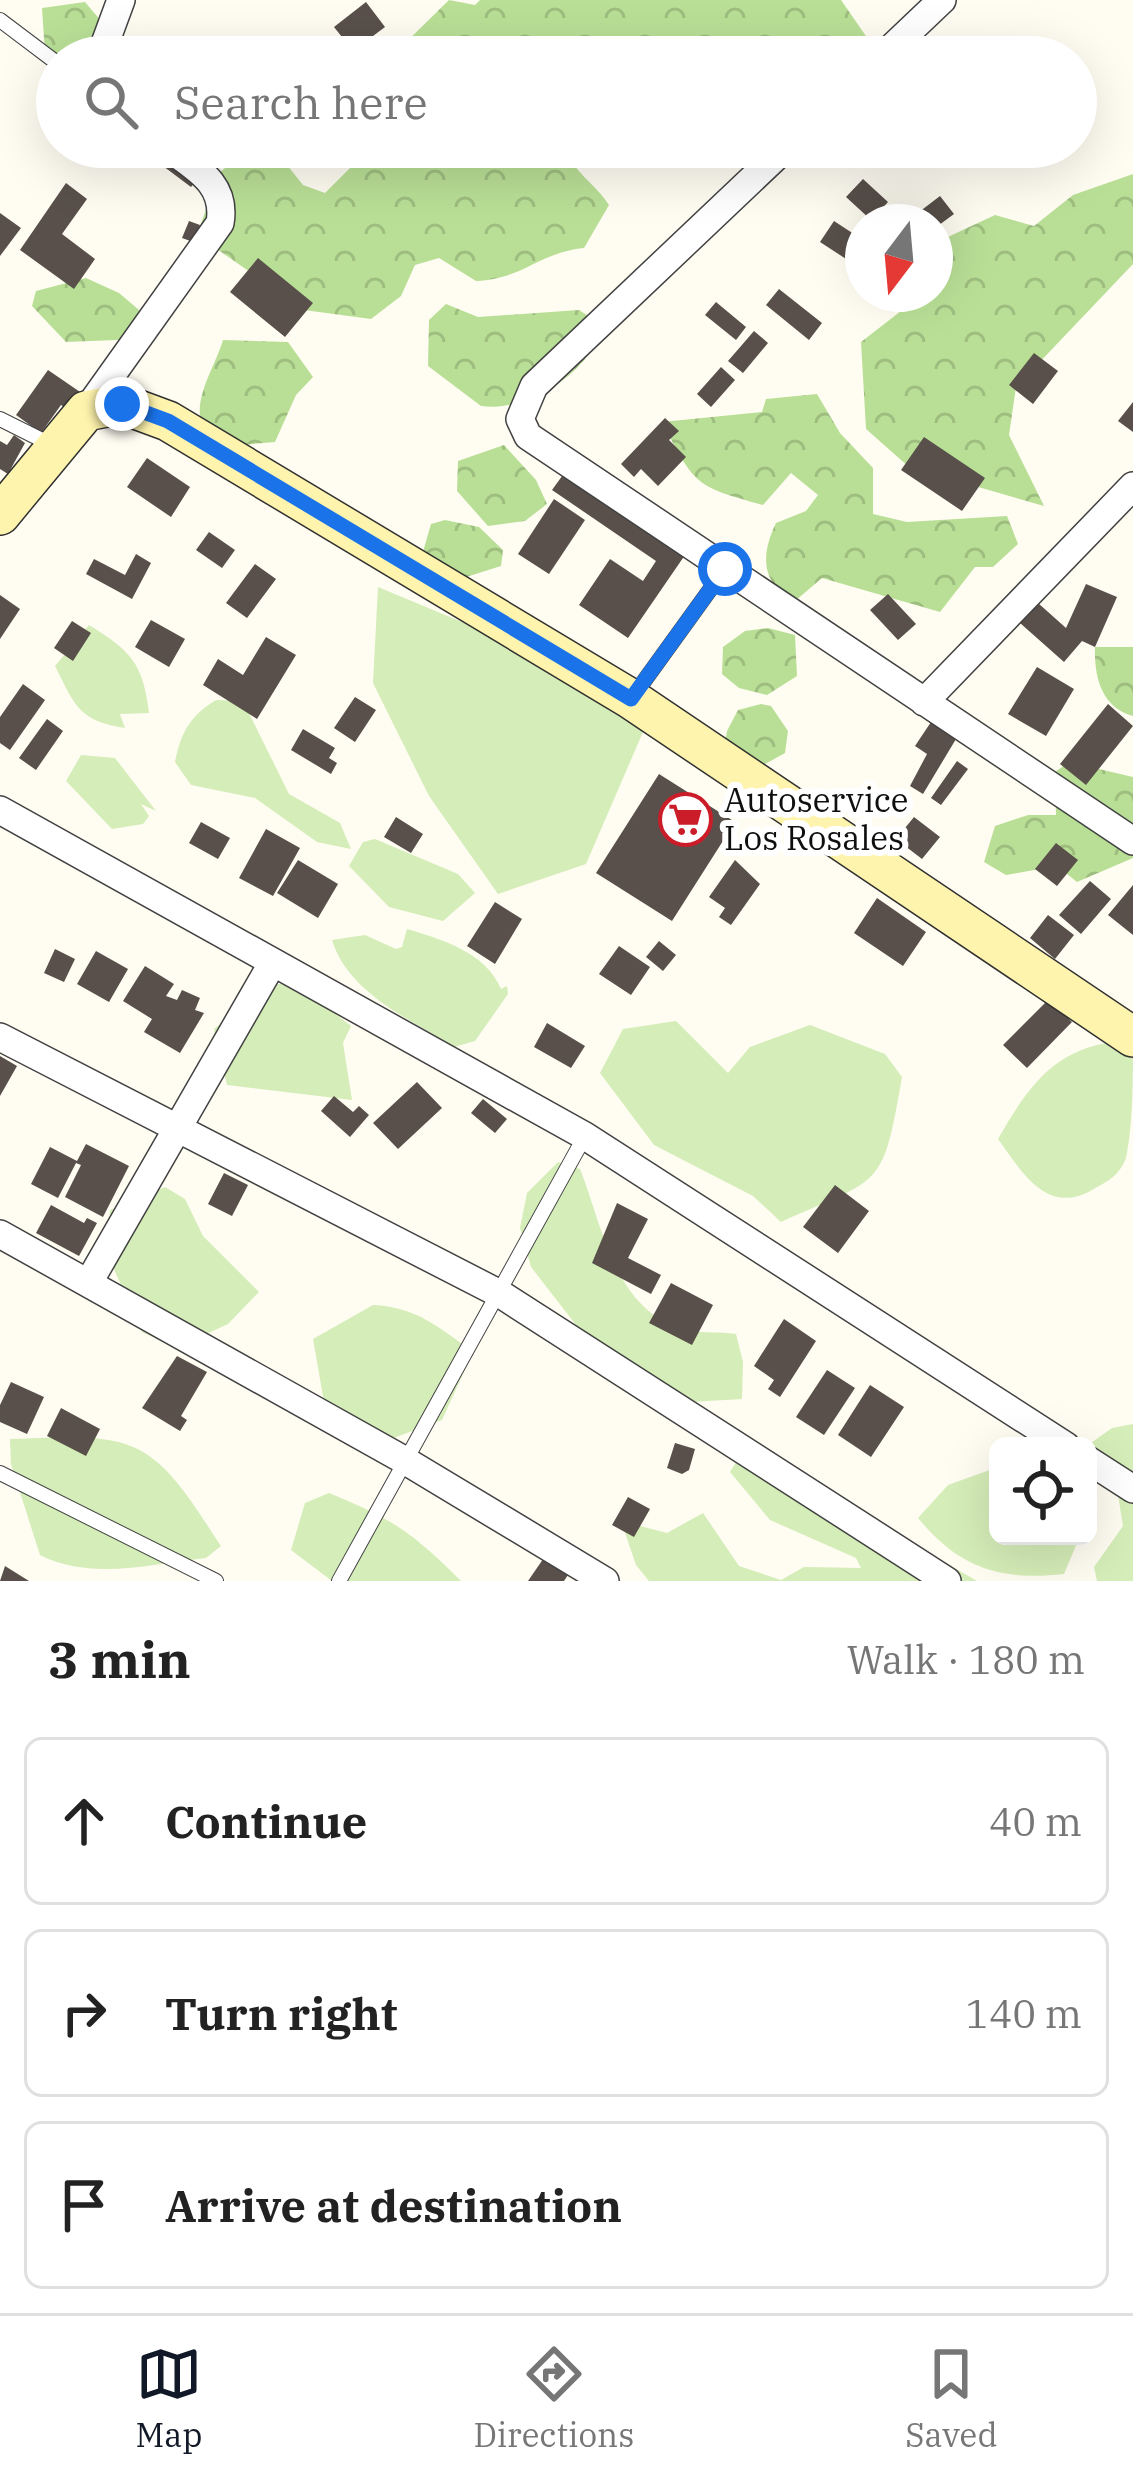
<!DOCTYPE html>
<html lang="en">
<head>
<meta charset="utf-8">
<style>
  :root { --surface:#fff; --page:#f6f6f6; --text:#222; --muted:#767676; --line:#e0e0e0; --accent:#111827 }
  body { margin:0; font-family:"IBM Plex Serif",serif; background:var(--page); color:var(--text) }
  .controls { position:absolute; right:36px; bottom:36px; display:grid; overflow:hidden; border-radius:18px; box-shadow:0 12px 48px #0002 }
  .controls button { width:108px; height:108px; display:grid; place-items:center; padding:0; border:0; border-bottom:3px solid var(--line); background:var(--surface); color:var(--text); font:60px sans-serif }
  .compass { position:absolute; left:845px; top:204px; width:108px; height:108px; border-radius:50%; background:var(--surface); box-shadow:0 12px 48px #0002; rotate:196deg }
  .stop { position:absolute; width:36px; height:36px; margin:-27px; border:9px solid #1a73e8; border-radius:50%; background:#fff }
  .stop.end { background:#1a73e8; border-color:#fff; box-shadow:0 3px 12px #0008 }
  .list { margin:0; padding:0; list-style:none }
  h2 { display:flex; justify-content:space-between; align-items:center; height:156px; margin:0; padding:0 48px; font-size:51px }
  h2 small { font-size:39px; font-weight:400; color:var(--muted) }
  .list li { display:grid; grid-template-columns:78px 1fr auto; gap:36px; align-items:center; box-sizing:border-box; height:168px; margin:0 24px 24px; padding:0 24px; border:3px solid var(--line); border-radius:18px }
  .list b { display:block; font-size:45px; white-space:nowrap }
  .list em { font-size:39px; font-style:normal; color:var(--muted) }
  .icon { flex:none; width:66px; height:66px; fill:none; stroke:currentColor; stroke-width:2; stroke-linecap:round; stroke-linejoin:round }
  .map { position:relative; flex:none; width:1133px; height:1581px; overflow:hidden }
  .search { position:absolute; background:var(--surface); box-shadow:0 12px 48px #0002; left:36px; right:36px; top:36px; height:132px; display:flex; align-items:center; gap:30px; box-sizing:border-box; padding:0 42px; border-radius:66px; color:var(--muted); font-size:45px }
  .sheet { height:732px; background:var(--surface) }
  nav { display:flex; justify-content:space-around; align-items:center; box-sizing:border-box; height:168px; border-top:3px solid var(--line); background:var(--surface); font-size:33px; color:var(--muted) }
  nav a { display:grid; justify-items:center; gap:6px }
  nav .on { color:var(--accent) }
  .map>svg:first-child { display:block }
  .grass { fill:#d5edb8 }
  .forest { fill:url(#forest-crowns) }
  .building { fill:#59504b }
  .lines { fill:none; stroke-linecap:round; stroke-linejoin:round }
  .lane-casing { stroke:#424242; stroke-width:16 }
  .street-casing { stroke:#424242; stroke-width:30 }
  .secondary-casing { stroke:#313131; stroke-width:42 }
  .lane { stroke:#fff; stroke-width:14 }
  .street { stroke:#fff; stroke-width:27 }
  .secondary { stroke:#fff4ad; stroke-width:39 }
  .route { stroke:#1a73e8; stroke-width:15 }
  .labels { text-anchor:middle; stroke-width:12; stroke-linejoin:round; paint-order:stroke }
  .poi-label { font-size:33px; fill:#0f0f0f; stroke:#fff; text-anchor:start }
</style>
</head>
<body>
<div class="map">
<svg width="1133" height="1581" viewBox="0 0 1133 1581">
  <defs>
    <pattern id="forest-crowns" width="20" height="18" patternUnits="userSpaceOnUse" patternTransform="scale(3)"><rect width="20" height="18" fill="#b9df96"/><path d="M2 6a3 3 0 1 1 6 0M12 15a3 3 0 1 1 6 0" fill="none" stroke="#9ebe80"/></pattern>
  </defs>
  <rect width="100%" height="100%" fill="#fffcf2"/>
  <path class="grass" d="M378 587 527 649 643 732 586 864 498 894 429 796 373 683Z
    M89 625C131 651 143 663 149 713L120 714 125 728C79 721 75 706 55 666Z
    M216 700 243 701 289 794 340 823 351 849 317 842 255 798 191 785 175 762C181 732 190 716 216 700Z
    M81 755 115 758 156 811 141 804 149 816 143 824 112 829 66 781Z
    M375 839 458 874 475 893 443 921 389 907 349 866 363 842Z
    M407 929C444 940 486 953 501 989L507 986 508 994 475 1041 454 1047C410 1019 348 993 332 940L365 935 396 949 402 947Z
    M293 981 351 1026 343 1043 352 1100 227 1085 214 1029 265 987Z
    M676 1021 728 1073 750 1047 810 1025 885 1054 902 1077C882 1191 883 1176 781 1222L753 1196 654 1145 600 1073 623 1029Z
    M1127 1041 1133 1045C1133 1080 1133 1125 1126 1158 1119 1176 1108 1181 1092 1190 1047 1216 1022 1172 998 1139 1030 1083 1058 1044 1127 1041Z
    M558 1162 580 1169C603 1227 613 1306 681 1329 696 1334 719 1331 736 1334L743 1362 742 1399 690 1402 597 1352 531 1267 520 1228 527 1193Z
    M165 1187 185 1199 203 1236 259 1292 228 1324 176 1348 142 1332 108 1256 110 1210Z
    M373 1305C416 1307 439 1327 473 1352L442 1420 361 1450 327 1419 313 1339Z
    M1133 1424V1581H1097L1094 1567 1123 1526 1118 1495 1091 1443 1112 1428Z
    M10 1439C47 1439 98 1432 133 1447 171 1462 199 1514 221 1546L206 1558C150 1564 92 1581 40 1555L11 1464Z
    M743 1451 814 1479 832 1497 977 1581H649L636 1565 621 1521 667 1533 703 1513 739 1566 781 1580 804 1567 861 1568 856 1558 770 1520 730 1472Z
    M998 1467V1536H1080L1064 1574C1000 1581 959 1568 918 1518L948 1485Z
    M329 1493C393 1519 413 1533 461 1581H332L291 1550 305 1503Z"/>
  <path class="forest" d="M449 0 475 5 480 0H841L879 55 391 57Z
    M85 2 118 41 98 57 45 53 42 8Z
    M337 147H566C572 172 595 183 609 205L584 248C537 253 526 278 476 281L439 258 415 265 401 296 371 319 304 310 197 235 219 173 247 150 276 151 303 185 325 193 357 161Z
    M684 147H771L706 166Z
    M1133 174V264L1016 387 1009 435 1044 506 909 467 866 429 861 342 923 294H935V243L995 215 1034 226 1073 195Z
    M86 278 119 293 145 315 141 339 66 342 32 306 36 291Z
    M446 304 478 317 579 310 602 325C593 371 527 413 481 406L428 366 429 320Z
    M223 340 288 342 313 377 296 395 275 442 218 447C179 416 213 374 223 340Z
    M817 394 840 433 873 468V514L907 522 1007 516 1018 544 993 567H975L940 612 822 578 795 601C760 584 761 554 776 523L806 511 818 495 791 473 763 505C694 486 695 485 662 422L762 412 766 399Z
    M504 445 536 480 547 504 525 521 488 526 457 491 458 461Z
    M445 520 479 527 503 550 501 566 463 578 422 555 431 524Z
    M768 628 795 635 797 676 767 695 739 688 722 674 723 647 745 631Z
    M1095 647H1133V716C1101 707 1094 676 1095 647Z
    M761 704 771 706 788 731 785 753 747 774 722 762 727 731 738 710Z
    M1069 762 1133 777V858L1077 882 1057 866 1006 875 984 862 995 826 1028 815H1056L1055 772Z"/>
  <path class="building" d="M366 2 385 27 353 51 334 27Z
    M171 155 199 177 191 187 163 166Z
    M863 179 888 202 871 220 846 197Z
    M66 183 87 199 62 234 95 259 74 289 20 250Z
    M940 196 954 214 935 228V222H906Z
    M0 213 21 228 0 256Z
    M189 221 200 225 193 242 182 238Z
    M834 221 863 240V270L820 242Z
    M258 258 313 303 285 337 230 292Z
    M779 289 822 323 809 340 766 305Z
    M716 302 746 327 736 340 705 315Z
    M754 331 768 343 743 373 728 361Z
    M1034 353 1058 371 1033 404 1009 385Z
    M721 367 735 380 711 407 697 394Z
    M48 370 83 394 70 411 61 405 41 433 16 415Z
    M1133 402V432L1118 421Z
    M665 418 679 431 669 440 686 457 658 486 641 469 634 477 621 464Z
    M14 435 25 443 8 474 0 469V441L7 445Z
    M924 437 985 478 962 511 901 470Z
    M147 458 190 487 171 517 127 487Z
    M565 472 685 555 628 638 579 605 610 559 643 581 656 561 552 490Z
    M554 499 585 520 549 574 518 554Z
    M209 532 235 550 222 568 196 550Z
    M136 554 151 563 132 599 86 574 94 559 125 575Z
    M255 564 276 579 247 618 226 603Z
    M1086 584 1117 597 1095 647 1082 641 1064 662 1020 623 1038 603 1066 628Z
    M888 594 916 624 898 640 870 610Z
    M0 595 20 609 0 639Z
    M151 620 185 639 169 667 135 647Z
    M72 621 91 633 73 661 54 648Z
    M266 637 296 655 257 719 203 685 218 659 243 675Z
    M1037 667 1074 689 1046 736 1008 714Z
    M23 684 45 700 10 750 0 743V717Z
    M355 697 376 710 355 742 334 728Z
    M1108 704 1133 726 1086 785 1060 764Z
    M47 719 63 731 36 770 19 758Z
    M931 722 956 739 923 794 910 786 927 754 915 746Z
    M303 729 335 748 329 758 337 763 331 774 291 750Z
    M957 761 968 769 941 805 931 798Z
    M659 774 735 822 672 921 596 873Z
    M396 817 423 834 411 853 384 837Z
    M914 817 940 837 922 859 896 839Z
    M201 822 230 838 218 859 189 843Z
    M266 829 300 848 273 896 239 878Z
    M1056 843 1078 860 1057 886 1035 869Z
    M298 860 338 884 318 918 277 893Z
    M735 860 760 884 731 925 719 917 725 908 709 897Z
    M1090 881 1111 899 1081 934 1059 915Z
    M1133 885V935L1108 915Z
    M877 898 926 932 903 966 854 933Z
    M495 902 522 919 495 964 467 946Z
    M1048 915 1074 935 1055 959 1030 938Z
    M659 941 676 955 663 971 646 957Z
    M619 946 650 967 631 995 599 974Z
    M55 949 75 959 64 982 44 973Z
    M96 951 128 969 109 1002 77 984Z
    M145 966 174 984 166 996 177 1000 182 990 200 998 195 1010 204 1013 180 1053 144 1032 152 1019 123 1001Z
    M1049 999 1072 1022 1027 1068 1003 1045Z
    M547 1023 585 1046 571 1068 534 1047Z
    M0 1056 17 1066 0 1096Z
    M417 1082 442 1108 398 1149 373 1123Z
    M334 1096 353 1112 359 1106 369 1115 350 1137 321 1111Z
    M483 1099 507 1119 495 1133 471 1113Z
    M86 1144 129 1166 103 1217 65 1197 81 1165 76 1163 58 1198 31 1184 50 1147 77 1161Z
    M224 1173 248 1185 232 1216 208 1204Z
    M835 1185 869 1211 838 1253 803 1227Z
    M617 1203 648 1219 628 1258 661 1275 651 1294 592 1263Z
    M51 1205 84 1223 87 1218 97 1223 79 1256 36 1233Z
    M671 1283 713 1305 692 1345 649 1323Z
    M784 1319 816 1341 780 1397 768 1389 774 1380 754 1366Z
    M177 1356 207 1372 181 1416 187 1420 180 1431 142 1408Z
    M827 1370 855 1388 824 1435 796 1417Z
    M11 1382 44 1397 27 1434 0 1422V1405Z
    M870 1385 904 1407 871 1457 838 1435Z
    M61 1408 100 1429 86 1456 47 1436Z
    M675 1443 695 1449 689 1470 682 1474 667 1468Z
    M628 1497 650 1509 634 1537 612 1525Z
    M550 1549 574 1566 564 1581H528Z
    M5 1566 29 1581H0Z"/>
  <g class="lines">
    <defs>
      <path id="lane" d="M0 20 57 63
        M0 419 52 445
        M634 695 725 569
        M0 1473 216 1581
        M339 1581 585 1136"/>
      <path id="street" d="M100 57 121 0
        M882 57 942 0
        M786 147 534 386 520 419 528 436 1133 841
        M86 411 220 223C227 183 195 168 167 147
        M924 702 1133 486
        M0 810 585 1136 1066 1446
        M0 1037 502 1295 947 1581
        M0 1234 404 1460 605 1581
        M89 1282 273 962
        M1088 1460 1133 1489"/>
      <path id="secondary" d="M0 515 86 411 122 404 168 421 631 699 1133 1037"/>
    </defs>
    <use href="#lane" class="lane-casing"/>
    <use href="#street" class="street-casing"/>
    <use href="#secondary" class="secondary-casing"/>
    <use href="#lane" class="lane"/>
    <use href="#street" class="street"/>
    <use href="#secondary" class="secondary"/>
  </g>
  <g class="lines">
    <path class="route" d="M122 404 168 421 631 699 725 569"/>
  </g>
  <defs>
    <symbol id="supermarket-ring" viewBox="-11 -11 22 22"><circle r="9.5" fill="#fff" stroke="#cb1c29" stroke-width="1.5"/><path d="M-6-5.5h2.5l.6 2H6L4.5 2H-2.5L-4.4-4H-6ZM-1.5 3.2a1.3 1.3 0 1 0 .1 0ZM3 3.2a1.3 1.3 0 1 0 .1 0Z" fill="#cb1c29"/></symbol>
  </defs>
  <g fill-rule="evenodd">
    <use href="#supermarket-ring" x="656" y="790" width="59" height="59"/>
  </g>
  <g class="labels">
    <g class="poi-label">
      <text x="724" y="812">Autoservice<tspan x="724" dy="38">Los Rosales</tspan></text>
    </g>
  </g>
</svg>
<div class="controls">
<button><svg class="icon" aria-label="locate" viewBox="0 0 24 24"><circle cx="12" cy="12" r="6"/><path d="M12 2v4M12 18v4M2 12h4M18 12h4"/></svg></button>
</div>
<svg class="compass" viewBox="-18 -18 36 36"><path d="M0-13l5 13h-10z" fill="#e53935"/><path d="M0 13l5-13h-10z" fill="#767676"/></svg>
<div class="stop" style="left:725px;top:569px"></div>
<div class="stop end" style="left:122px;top:404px"></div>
<div class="search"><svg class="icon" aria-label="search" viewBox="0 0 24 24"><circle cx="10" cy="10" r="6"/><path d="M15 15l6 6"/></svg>Search here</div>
</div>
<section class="sheet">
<h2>3 min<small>Walk · 180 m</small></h2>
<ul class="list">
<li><svg class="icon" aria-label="ahead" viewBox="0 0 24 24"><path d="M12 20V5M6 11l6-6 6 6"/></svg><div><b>Continue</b></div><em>40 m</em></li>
<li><svg class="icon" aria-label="right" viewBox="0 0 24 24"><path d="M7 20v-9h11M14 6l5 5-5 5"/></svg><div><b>Turn right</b></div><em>140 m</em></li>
<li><svg class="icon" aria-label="arrive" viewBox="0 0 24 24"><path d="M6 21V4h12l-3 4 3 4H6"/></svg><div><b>Arrive at destination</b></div></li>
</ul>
</section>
<nav>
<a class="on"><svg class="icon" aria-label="map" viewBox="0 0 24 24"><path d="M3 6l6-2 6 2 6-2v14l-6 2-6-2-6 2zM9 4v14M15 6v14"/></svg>Map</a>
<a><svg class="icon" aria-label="directions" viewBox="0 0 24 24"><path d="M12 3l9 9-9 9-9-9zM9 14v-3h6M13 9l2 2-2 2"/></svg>Directions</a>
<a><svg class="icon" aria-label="saved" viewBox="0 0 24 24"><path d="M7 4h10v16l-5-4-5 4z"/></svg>Saved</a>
</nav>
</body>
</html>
